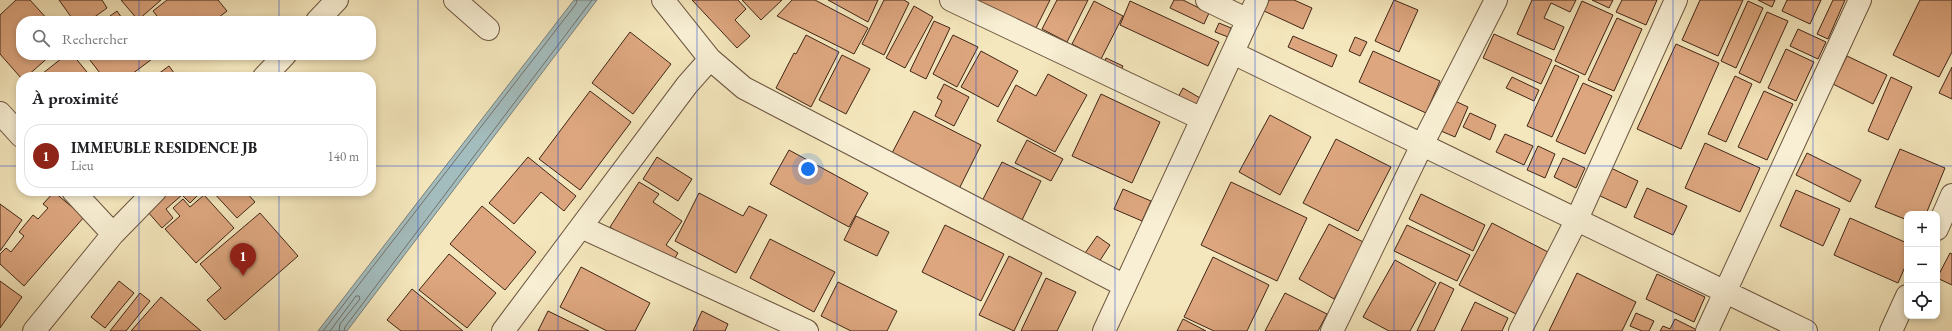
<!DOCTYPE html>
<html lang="fr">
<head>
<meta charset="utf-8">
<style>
  :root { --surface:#fff; --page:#f2f2f2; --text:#202124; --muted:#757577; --line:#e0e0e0; --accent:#8f2418 }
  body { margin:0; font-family:"EB Garamond",serif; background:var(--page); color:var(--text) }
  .controls { position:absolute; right:12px; bottom:12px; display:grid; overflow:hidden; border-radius:8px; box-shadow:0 2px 6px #0003 }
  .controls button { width:36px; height:36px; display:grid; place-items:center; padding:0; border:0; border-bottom:1px solid var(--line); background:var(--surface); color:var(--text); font:20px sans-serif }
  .you { position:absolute; left:808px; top:169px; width:14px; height:14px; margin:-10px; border:3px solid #fff; border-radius:50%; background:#1a73e8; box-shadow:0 0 0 6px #1a73e833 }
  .badge { display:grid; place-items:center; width:26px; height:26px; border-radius:50%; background:var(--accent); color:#fff; font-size:13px; font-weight:700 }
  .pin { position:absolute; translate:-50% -33px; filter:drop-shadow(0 1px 2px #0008) }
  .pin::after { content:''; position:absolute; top:21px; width:14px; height:12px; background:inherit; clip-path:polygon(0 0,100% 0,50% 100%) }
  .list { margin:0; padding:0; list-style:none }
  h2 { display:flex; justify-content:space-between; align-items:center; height:52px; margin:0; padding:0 16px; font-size:17px }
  h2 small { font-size:13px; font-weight:400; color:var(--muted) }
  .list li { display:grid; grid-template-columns:26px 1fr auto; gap:12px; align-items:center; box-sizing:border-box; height:64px; margin:0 8px 8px; padding:0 8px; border:1px solid var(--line); border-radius:16px }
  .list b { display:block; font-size:15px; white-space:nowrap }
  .list p { margin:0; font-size:13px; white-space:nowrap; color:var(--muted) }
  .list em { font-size:13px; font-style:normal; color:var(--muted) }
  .icon { flex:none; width:22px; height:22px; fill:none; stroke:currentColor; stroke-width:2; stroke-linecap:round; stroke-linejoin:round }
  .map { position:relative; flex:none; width:1952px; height:331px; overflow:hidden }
  .search { position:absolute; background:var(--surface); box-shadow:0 2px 6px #0003; left:16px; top:16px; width:360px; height:44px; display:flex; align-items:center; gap:10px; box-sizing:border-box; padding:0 14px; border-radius:16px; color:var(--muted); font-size:15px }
  .panel { position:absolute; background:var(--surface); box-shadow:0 2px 6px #0003; left:16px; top:72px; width:360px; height:124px; border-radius:16px }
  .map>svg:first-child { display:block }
  .water { fill:#a3bcbd; stroke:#7b807b }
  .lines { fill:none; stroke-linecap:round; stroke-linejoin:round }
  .shore { stroke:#72716a; stroke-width:1 }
  .building { fill:#dda67f; stroke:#402617 }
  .minor-casing { stroke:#6d5640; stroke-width:24 }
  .minor { stroke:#f8efd4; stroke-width:22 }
  .grid { fill:none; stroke:#1d4ed8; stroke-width:1; stroke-opacity:0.55 }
</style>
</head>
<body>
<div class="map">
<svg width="1952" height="331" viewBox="0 0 1952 331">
  <rect width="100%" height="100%" fill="#f5e7bd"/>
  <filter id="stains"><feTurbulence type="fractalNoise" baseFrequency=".005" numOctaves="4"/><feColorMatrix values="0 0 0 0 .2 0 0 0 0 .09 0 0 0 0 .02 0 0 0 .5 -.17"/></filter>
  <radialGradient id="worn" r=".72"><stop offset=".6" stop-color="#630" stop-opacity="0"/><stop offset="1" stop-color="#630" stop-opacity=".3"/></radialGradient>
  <path class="water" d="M574 0H597L347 331H318Z"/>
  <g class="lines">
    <path class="shore" d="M323 331 576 4 577 0
      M330 331 356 296H359L360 299 340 324 339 331
      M344 331 345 327 592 0"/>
  </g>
  <path class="building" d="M16 0H30L49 21H21V55H51L26 77 21 78 0 54V15Z
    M59 0H102L107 8 89 21H74Z
    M121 0H161L138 20Z
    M167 0H218L227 11 214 21H161L153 11Z
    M692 0H738L746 9 735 20 750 36 737 48Z
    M742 0H782L761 20Z
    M792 0H815L868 28 854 54 777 16Z
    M828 0H878L868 22Z
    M884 0H904L909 3 884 55 862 44Z
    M975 0H1050L1035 30Z
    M1057 0H1088L1067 42 1042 29Z
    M1174 0H1183L1209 13 1204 24 1170 8Z
    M1269 0H1294L1312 8 1303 29 1264 11Z
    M1394 0 1418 10 1399 52 1375 41Z
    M1532 0H1576L1570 12 1551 3 1544 18 1564 27 1554 50 1517 34Z
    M1592 0H1613L1609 8Z
    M1622 0H1657L1646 25 1616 12Z
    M1700 0H1743L1718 56 1682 40Z
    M1758 0H1775L1772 7Z
    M1787 0H1821L1810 24 1782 11Z
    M1833 0H1845L1828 39 1817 34Z
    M1920 0H1952V52L1939 77 1893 55Z
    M1094 1 1123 16 1101 59 1072 44Z
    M1130 1 1219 42 1208 66 1120 25Z
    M1582 1 1613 15 1585 75 1555 61Z
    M1748 1 1763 8 1736 68 1721 61Z
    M914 6 933 17 905 68 886 58Z
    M117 11 124 21H103Z
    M1767 12 1788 21 1760 83 1739 73Z
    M1617 18 1642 29 1614 91 1588 80Z
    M934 21 950 28 926 79 910 71Z
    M1219 23 1231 28 1228 37 1215 32Z
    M1798 29 1826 42 1818 59 1790 46Z
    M630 32 671 64 633 114 592 83Z
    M1494 34 1552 60 1541 84 1483 58Z
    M806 35 839 52 811 107 776 88 794 53 796 54Z
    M953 35 978 47 957 87 933 74Z
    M1293 36 1337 55 1332 67 1288 47Z
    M1355 37 1367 42 1360 56 1349 51Z
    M1676 44 1719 63 1681 149 1637 129Z
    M1786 49 1814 62 1796 101 1768 88Z
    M981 51 1018 71 998 107 961 87Z
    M1373 51 1440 81 1426 113 1359 82Z
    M66 55H73L91 77H38Z
    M86 55H149L152 59 128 77H103Z
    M842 55 870 69 846 114 819 100Z
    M1847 56 1887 75 1873 104 1833 84Z
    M1106 58 1123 66 1118 76 1102 68Z
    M1555 65 1579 76 1552 137 1527 126Z
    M169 66 177 77H154Z
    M1952 67V99L1939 93Z
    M1048 74 1087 95 1055 152 997 121 1016 85 1036 96Z
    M1735 76 1752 84 1726 142 1708 134Z
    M1512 77 1539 90 1534 101 1506 88Z
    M1891 77 1912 87 1888 140 1868 131Z
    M1583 83 1612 96 1585 154 1556 141Z
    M944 84 969 97 954 126 935 116 942 101 937 98Z
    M1183 88 1200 98 1194 110 1176 101Z
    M590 91 631 122 580 190 539 159Z
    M1764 91 1793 104 1767 160 1738 147Z
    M1101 94 1160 122 1132 183 1072 156Z
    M1455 101 1468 107 1455 137 1441 131Z
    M914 111 981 145 959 189 891 155Z
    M1470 113 1496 125 1490 140 1463 127Z
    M1270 115 1311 137 1280 195 1239 172Z
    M1505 134 1533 146 1524 165 1496 152Z
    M1336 139 1391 167 1358 231 1303 203Z
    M1027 140 1063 159 1051 181 1015 163Z
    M1705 143 1760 168 1740 212 1685 188Z
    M1538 146 1555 154 1545 178 1527 170Z
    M1900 149 1945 168 1926 214H1907V220L1875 207Z
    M789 150 868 193 849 227 770 184Z
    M1807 153 1861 180 1850 202 1796 175Z
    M528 157 576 196 564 211 541 192 514 224 489 203Z
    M657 157 692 179 678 201 643 179Z
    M1563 158 1585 168 1576 188 1554 177Z
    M1002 162 1041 181 1022 220 982 201Z
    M1609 167 1638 181 1626 208 1596 194Z
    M639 182 659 194 653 202 682 221 666 245 678 253 670 266 610 227Z
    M1231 182 1307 218 1277 281 1201 245Z
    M1647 188 1687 206 1673 235 1634 217Z
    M1123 189 1151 201 1142 221 1114 209Z
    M1796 190 1840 209 1823 246 1780 226Z
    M169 191H196L199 194 190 203 182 195 166 209 173 218 162 228 147 211Z
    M212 191H245L255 202 237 218Z
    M54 192 84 217 24 286 0 264V254L6 248 11 252 24 236 19 232 33 215 38 219 48 208 43 204Z
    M699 193 743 216 749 206 767 215 736 273 675 241Z
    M1421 194 1485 225 1473 251 1409 219Z
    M204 195 234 228 196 263 165 229 180 216 173 208 183 199 190 207Z
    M0 204 22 220 0 251Z
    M482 206 536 252 505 290 450 244Z
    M260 213 298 256 225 320 207 300 221 288 200 264Z
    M856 216 889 232 877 256 844 240Z
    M1850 218 1907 243V262L1898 283 1834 255Z
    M1492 223 1548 252 1516 314 1459 285Z
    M1329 224 1365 243 1334 299 1299 279Z
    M945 225 1004 254 981 301 922 272Z
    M1407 225 1470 255 1457 281 1394 251Z
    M1097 236 1110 245 1097 265 1083 256Z
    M770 239 835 272 814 312 750 278Z
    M1950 253 1952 254V285L1937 278Z
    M449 254 496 293 467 328 419 290Z
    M1009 256 1042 273 1014 331 979 315Z
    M1213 257 1269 285 1247 331H1214L1184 317Z
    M1395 260 1436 283 1410 331H1389L1363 317Z
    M581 267 650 303 635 331H607L560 307Z
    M1577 273 1636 302 1622 331H1549Z
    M1657 274 1705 297 1694 322 1646 299Z
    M1046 278 1076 292 1057 331H1021Z
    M0 281 22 297 0 328Z
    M119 281 134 293 105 328 91 317Z
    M838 282 897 311 887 331H851L821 316Z
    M1440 282 1454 289 1434 331H1417Z
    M412 289 463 331H401L387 320Z
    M140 293 150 301 126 331H110Z
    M1285 293 1327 314 1318 331H1265Z
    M161 297 201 331H131Z
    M1475 302 1508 318 1502 331H1461Z
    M548 311 589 331H538Z
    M702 311 728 324 725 331H693Z
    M1636 313 1654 321 1649 331H1642L1630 326Z
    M1183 319 1206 331H1177Z
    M1675 319 1699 331H1660L1663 326 1670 329Z"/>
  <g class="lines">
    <defs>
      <path id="minor" d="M455 0 488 29
        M663 0 710 59
        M951 0 1202 119
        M1207 0 1248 20
        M317 21 337 0
        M1233 53 1806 331
        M264 77 285 55
        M0 113 21 136
        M581 227 807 331
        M1937 229 1952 195
        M113 234 155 191
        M34 331 113 234 73 191
        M503 331 687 85 710 59 744 88 1125 286
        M1104 331 1257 0
        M1332 331 1422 145 1496 0
        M1520 331 1577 219 1676 0
        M1707 331 1860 0
        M1891 331 1907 296"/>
    </defs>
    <use href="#minor" class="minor-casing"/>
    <use href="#minor" class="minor"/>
  </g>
  <path class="grid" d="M139 0V21M279 0V21M418 0V331M558 0V331M697 0V331M837 0V331M976 0V331M1115 0V331M1255 0V331M1394 0V331M1534 0V331M1673 0V331M1813 0V331M139 55V77M279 55V77M0 166H21M371 166H1952M139 191V331M279 191V331"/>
  <rect width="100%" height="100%" filter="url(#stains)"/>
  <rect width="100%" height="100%" fill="url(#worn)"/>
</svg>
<div class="controls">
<button>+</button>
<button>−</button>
<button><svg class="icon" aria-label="locate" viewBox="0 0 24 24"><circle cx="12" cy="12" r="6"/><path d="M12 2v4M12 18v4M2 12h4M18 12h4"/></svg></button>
</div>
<div class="you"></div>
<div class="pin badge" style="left:243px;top:276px">1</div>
<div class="search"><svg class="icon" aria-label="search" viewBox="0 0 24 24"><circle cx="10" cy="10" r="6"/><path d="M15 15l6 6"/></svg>Rechercher</div>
<section class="panel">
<h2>À proximité<small></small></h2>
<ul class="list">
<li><span class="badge">1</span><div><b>IMMEUBLE RESIDENCE JB</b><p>Lieu</p></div><em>140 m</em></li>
</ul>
</section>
</div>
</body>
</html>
